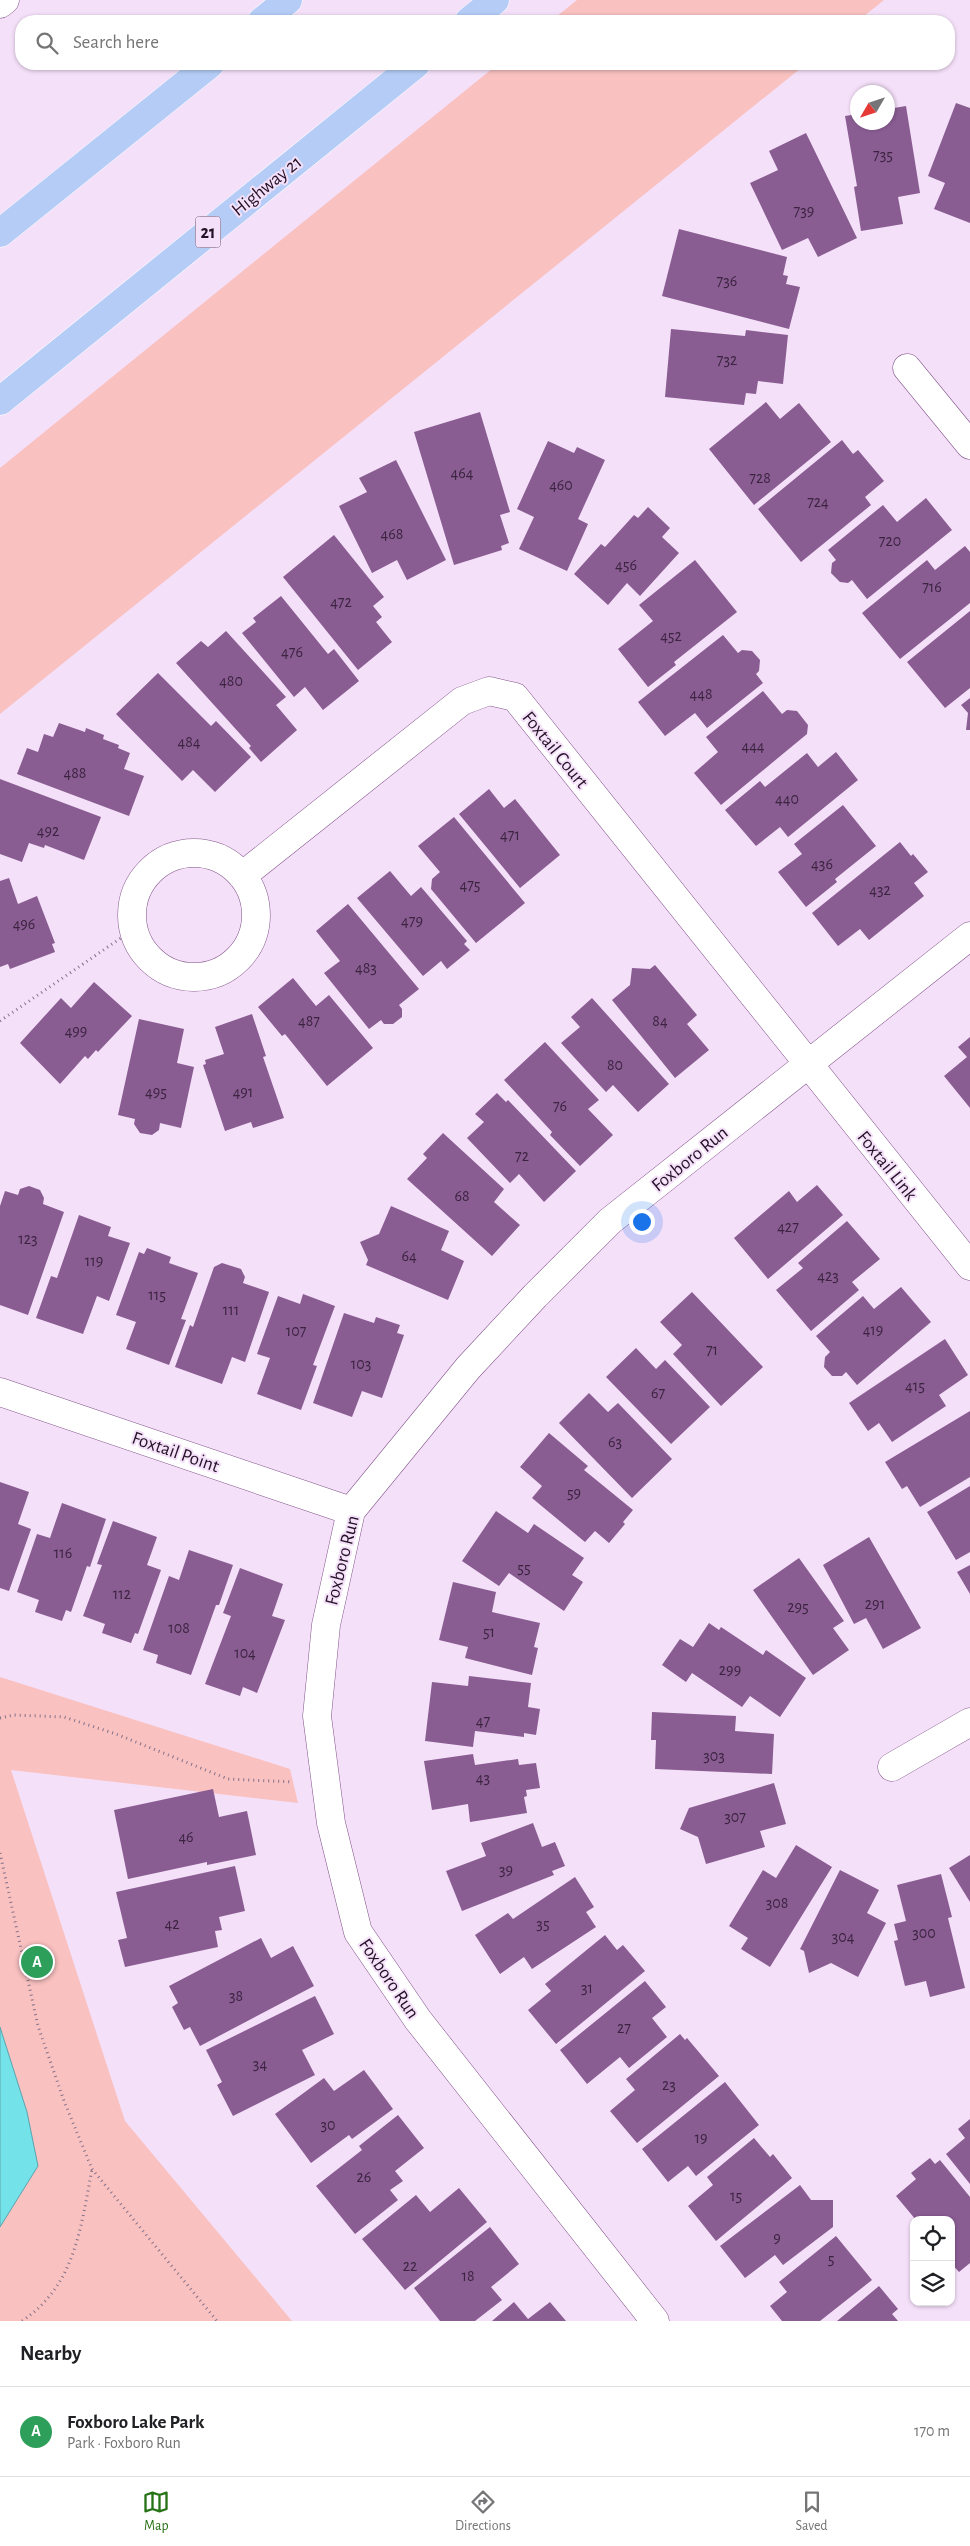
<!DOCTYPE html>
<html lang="en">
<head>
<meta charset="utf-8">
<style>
  :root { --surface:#fff; --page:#f2f2f2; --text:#202124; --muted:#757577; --line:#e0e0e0; --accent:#267216 }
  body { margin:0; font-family:"Alegreya Sans",sans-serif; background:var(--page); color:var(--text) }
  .controls { position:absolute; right:15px; bottom:15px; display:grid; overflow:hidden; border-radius:10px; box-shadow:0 1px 4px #0004 }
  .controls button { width:45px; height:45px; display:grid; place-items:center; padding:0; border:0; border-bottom:1px solid var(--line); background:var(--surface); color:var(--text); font:25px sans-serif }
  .compass { position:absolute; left:850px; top:85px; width:45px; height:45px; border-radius:50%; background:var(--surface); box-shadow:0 1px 4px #0004; rotate:231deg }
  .you { position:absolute; left:641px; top:1221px; width:18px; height:18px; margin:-12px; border:4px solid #fff; border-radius:50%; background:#1a73e8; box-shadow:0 0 0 8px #1a73e833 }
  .badge { display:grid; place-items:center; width:32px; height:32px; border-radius:50%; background:var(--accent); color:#fff; font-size:16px; font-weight:700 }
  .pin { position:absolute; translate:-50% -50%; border:2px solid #fff; box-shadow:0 1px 5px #0006 }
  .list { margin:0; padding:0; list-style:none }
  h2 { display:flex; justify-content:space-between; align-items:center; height:65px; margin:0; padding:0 20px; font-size:21px }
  h2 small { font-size:16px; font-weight:400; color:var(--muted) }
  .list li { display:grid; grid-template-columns:32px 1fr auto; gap:15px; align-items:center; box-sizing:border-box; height:90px; padding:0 20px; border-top:1px solid var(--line) }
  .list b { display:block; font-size:19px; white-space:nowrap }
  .list p { margin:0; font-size:16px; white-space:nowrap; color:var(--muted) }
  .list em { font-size:16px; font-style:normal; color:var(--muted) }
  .icon { flex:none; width:28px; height:28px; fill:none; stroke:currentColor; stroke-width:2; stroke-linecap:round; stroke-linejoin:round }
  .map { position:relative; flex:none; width:970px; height:2321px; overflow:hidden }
  .search { position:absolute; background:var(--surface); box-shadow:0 1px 4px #0004; left:15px; right:15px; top:15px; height:55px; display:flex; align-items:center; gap:12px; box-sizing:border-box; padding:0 18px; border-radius:20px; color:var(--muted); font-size:19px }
  .sheet { height:155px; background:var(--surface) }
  nav { display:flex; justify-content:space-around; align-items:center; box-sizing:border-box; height:70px; border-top:1px solid var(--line); background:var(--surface); font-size:14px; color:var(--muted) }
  nav a { display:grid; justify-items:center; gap:2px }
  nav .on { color:var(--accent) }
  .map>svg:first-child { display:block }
  .green { fill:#f9c1c0 }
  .water { fill:#74e2e9; stroke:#5ca3ae }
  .building { fill:#895c92 }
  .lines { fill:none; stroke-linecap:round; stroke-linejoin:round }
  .street-casing { stroke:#81548a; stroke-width:29 }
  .primary-casing { stroke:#fff; stroke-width:29 }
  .path { stroke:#867289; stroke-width:3; stroke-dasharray:1 4; stroke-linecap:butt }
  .street { stroke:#fff; stroke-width:28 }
  .primary { stroke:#b5cdf6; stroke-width:28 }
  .labels { text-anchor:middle; stroke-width:4; stroke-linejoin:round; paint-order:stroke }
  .number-label { font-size:16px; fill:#3c2441 }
  .shield { fill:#f5e0f9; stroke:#624f65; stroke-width:1 }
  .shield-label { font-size:18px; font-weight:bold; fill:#231126 }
  .street-label { font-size:19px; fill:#231126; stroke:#f5e0f9 }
</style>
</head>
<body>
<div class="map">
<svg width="970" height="2321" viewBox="0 0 970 2321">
  <rect width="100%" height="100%" fill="#f5e0f9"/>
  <path class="green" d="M577 0H884L858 21H551Z
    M498 64H806L0 714V468Z
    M0 1677 290 1769 298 1803 11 1770 125 2121 292 2321H0Z"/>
  <path class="water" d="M0 2027 27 2112 38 2166 0 2227Z"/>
  <path class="building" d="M956 103 970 108V223L934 209 945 183 928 176Z
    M906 106 920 193 898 197 903 224 861 231 854 187 857 186 845 116 858 114V122H888V109Z
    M806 133 857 238 818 257 808 238 782 250 750 183 778 170 769 151Z
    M679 229 787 257 783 275 788 276 786 284 800 287 789 329 662 296Z
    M671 329 745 336 746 330 788 335 783 384 758 381 756 394 746 393 744 405 665 397Z
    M766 402 780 419 799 403 831 442 754 505 709 449Z
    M480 412 510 512 500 515 509 543 501 546 502 550 454 565 414 432Z
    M842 440 853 454 858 450 884 481 865 497 871 505 801 562 758 509Z
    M548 441 574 453 577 447 605 460 578 519 588 524 567 571 519 549 534 517 517 509Z
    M396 460 446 560 407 580 397 560 372 573 339 506 367 492 359 478Z
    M926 498 952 530 867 599 852 580 848 583 840 582 831 573 832 563 836 560 828 550 883 505 897 522Z
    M648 507 670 528 662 537 679 553 640 596 627 583 608 605 574 574 601 544 605 547 634 515 638 518Z
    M334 535 384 597 373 606 382 617 376 622 392 642 358 670 283 577Z
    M965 546 970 552V603L900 659 862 613 927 560 935 570Z
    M695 560 737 612 674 662 676 665 648 687 618 649 653 621 639 605Z
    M281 596 328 654 334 649 359 681 323 710 305 687 294 697 242 633 256 622 253 618Z
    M970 611V688L945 708 907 662Z
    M226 631 286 697 276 705 297 730 261 762 249 748 251 746 176 663 201 641 208 647Z
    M723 635 738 653 742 650 752 651 760 660 759 671 756 674 763 683 707 728 695 713 665 736 638 702Z
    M158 673 211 726 216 721 251 757 215 792 193 770 182 781 116 714Z
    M763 691 782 714 787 710 797 711 808 725 807 734 721 805 694 773 718 752 706 737Z
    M970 698V730H966L968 713 961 705Z
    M59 723 85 732 86 728 104 735 103 739 119 745 118 748 130 753 124 769 144 776 129 816 17 774 27 748 38 752 44 734 53 737Z
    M836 752 858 780 788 837 780 827 756 846 725 810 760 781 765 787 807 753 818 767Z
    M0 779 101 817 84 860 45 845 44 848 29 843 22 862 0 854Z
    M489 789 504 808 515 799 560 855 520 888 459 814Z
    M843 805 876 846 835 879 837 882 806 907 778 872 802 854 794 844Z
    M454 817 525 903 476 943 431 889 432 879 440 872 418 846Z
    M900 842 911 856 913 854 928 872 914 883 924 896 869 940 860 929 838 946 812 913Z
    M390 871 411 896 421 887 467 941 464 944 470 950 447 969 441 961 423 976 357 898Z
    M9 878 18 904 37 896 55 943 52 944 55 952 10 969 8 964 0 967V881Z
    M348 904 419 989 399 1005 402 1009V1017L393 1024H384L381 1020 369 1029 324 973 340 961 316 931Z
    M655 965 697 1015 687 1024 709 1050 675 1078 612 1000 630 985 632 968 650 969Z
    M293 978 316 1006 329 995 373 1048 327 1086 285 1034 282 1036 258 1007Z
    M94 982 132 1016 98 1052 96 1050 88 1059 85 1056 60 1084 20 1043 61 998 71 1008Z
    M592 998 669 1084 638 1112 613 1085 606 1092 561 1043 580 1027 571 1017Z
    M252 1014 266 1056 263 1057 284 1118 253 1128 251 1122 225 1131 203 1065 206 1064 205 1060 224 1054 215 1027Z
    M139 1019 184 1029 177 1063 194 1067 181 1128 160 1123 159 1130 152 1135 140 1133 134 1124 135 1119 118 1115Z
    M970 1037V1108L944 1076 967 1057 958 1047Z
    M545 1042 599 1100 588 1109 613 1135 580 1166 550 1135 552 1132 504 1080Z
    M497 1093 506 1102 508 1100 576 1171 544 1202 519 1174 510 1183 467 1138 484 1122 475 1114Z
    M443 1133 504 1189 494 1202 520 1225 492 1256 407 1179 427 1158 423 1154Z
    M817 1185 843 1215 768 1279 734 1238 789 1191 797 1202Z
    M29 1186 40 1190 44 1198 43 1204 64 1212 28 1315 0 1305V1206L5 1191 18 1195 20 1189Z
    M391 1206 449 1231 441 1250 464 1261 448 1300 366 1265 368 1260 360 1242 379 1234Z
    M79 1215 111 1227 108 1236 130 1243 109 1301 97 1296 83 1334 36 1318 51 1276 57 1278Z
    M847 1221 880 1259 852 1282 859 1290 811 1331 776 1290 803 1268 798 1263Z
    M147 1248 171 1257 169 1263 198 1273 181 1319 186 1320 169 1365 126 1349 136 1322 116 1315 139 1252 144 1254Z
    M222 1263 241 1269 245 1277 243 1283 269 1292 245 1362 232 1357 222 1384 175 1367 190 1325 193 1327 214 1267Z
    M901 1287 931 1322 857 1385 846 1372 842 1376H832L824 1367 825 1357 830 1352 816 1336 863 1296 874 1309Z
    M692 1292 763 1367 721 1406 673 1354 682 1345 660 1322Z
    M303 1294 335 1306 313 1365 317 1366 301 1410 257 1394 270 1358 257 1354 278 1296 300 1304Z
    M344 1313 374 1323 376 1317 400 1325 397 1333 404 1335 382 1398 362 1391 352 1417 313 1403Z
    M945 1339 968 1375 939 1395 946 1406 892 1442 879 1423 868 1431 849 1403Z
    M636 1348 656 1369 665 1360 710 1407 671 1444 606 1377Z
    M589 1393 608 1412 618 1403 672 1459 632 1498 559 1423Z
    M970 1411V1477L920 1507 907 1486 902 1489 885 1462Z
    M549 1433 588 1466 584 1470 633 1510 623 1522 625 1524 609 1543 595 1531 585 1542 532 1498 542 1486 520 1467Z
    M0 1482 29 1492 18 1524 31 1529 9 1591 0 1588Z
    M970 1486V1552L956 1560 927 1512Z
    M62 1503 106 1519 90 1567 87 1566 71 1612 66 1610 62 1621 35 1612 39 1600 17 1592 37 1534 50 1538Z
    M496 1511 528 1533 534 1524 584 1558 572 1575 583 1582 564 1611 509 1573 499 1586 462 1561Z
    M113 1521 157 1537 147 1565 161 1570 138 1634 135 1633 131 1643 102 1633 105 1624 83 1616 102 1565 97 1564Z
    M869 1537 921 1628 883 1649 866 1618 854 1624 823 1565Z
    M189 1550 233 1565 219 1605H216L191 1675 156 1663 158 1655 143 1650 169 1576 179 1580Z
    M799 1558 844 1621 833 1628 849 1650 813 1675 753 1590Z
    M970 1565V1594L957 1572Z
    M240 1568 283 1584 272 1616 285 1620 257 1693 243 1687 240 1696 205 1684 231 1616 223 1613Z
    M453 1582 496 1592 492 1612 540 1623 534 1647 538 1648 532 1675 465 1658 468 1647 439 1640Z
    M709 1623 719 1630 721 1627 763 1655 766 1650 806 1678 780 1717 750 1696 742 1707 692 1673 686 1682 662 1665 680 1639 693 1647Z
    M469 1676 531 1683 528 1707 540 1709 536 1735 524 1733V1737L475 1731 473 1747 425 1741 432 1682 468 1686Z
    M652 1712 736 1716 735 1731 774 1734 772 1774 655 1769 656 1740H651Z
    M473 1754 475 1765 518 1759 519 1765 536 1763 540 1788 526 1790 527 1796 524 1797 527 1813 470 1822 468 1804 432 1810 424 1761Z
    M774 1783 786 1824 760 1831 765 1847 706 1864 698 1837 680 1829 689 1808Z
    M213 1789 219 1817 247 1811 256 1855 207 1865V1862L128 1879 114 1810Z
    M533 1823 542 1847 555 1842 565 1866 552 1871 554 1875 462 1911 446 1871 486 1856 481 1843Z
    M796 1845 832 1867 770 1967 741 1949 748 1938 729 1926 763 1870 776 1878Z
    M970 1855V1902L949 1868Z
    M235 1866 245 1911 219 1917 222 1930 215 1931 218 1947 125 1967 118 1940 127 1938 116 1892Z
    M840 1870 879 1890 867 1913 886 1923 858 1977 831 1963 809 1973 804 1951 800 1949Z
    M941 1874 952 1917 948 1918 965 1988 930 1997 926 1981 905 1986 894 1941 898 1940 894 1924 906 1921 897 1885Z
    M575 1877 594 1907 586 1912 596 1927 532 1969 524 1957 500 1974 475 1935 508 1913 513 1919Z
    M605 1935 617 1950 623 1945 645 1971 556 2044 528 2010 551 1991 545 1984Z
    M261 1938 271 1958 293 1946 314 1986 200 2046 190 2027 184 2030 172 2007 178 2003 169 1986Z
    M645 1981 666 2007 652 2018 667 2037 629 2068 620 2057 587 2084 560 2050Z
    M315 1996 334 2034 302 2050 315 2075 233 2116 217 2085 222 2082 206 2050Z
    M680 2034 685 2040 687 2038 719 2076 637 2143 610 2111 635 2090 626 2079Z
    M364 2070 393 2109 352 2139 349 2135 311 2163 275 2114 324 2078 334 2091Z
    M725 2082 759 2125 696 2176 688 2166 668 2182 642 2149Z
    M398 2115 424 2148 395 2171 403 2181 390 2190 398 2200 355 2234 316 2186 362 2150 359 2146Z
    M970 2119V2184L946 2154 965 2138 958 2129Z
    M754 2138 770 2157 773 2154 792 2178 716 2241 688 2206 713 2185 707 2177Z
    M930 2158 935 2164 940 2160 970 2197V2263L959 2272 951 2263V2220H916L896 2196 916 2179 911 2173Z
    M800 2185 811 2200H833V2227L783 2265 775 2255 745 2278 720 2246Z
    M459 2188 487 2222 405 2290 362 2239 416 2195 430 2212Z
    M490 2227 519 2264 491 2287 502 2300 475 2321H440L414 2288Z
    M836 2236 872 2280 820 2321H782L770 2306 787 2292 779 2282Z
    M879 2286 898 2309 892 2314 898 2321H837Z
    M514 2302 528 2319 550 2302 566 2321H492Z"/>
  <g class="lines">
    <defs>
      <path id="street" d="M0 4 5 0
        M907 368 970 445
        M132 915a62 62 0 1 1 124 0a62 62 0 1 1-124 0Z
        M242 876 462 701 489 691 515 697 970 1266
        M0 1392 351 1511
        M892 1767 970 1722
        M655 2321 418 2020 358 1932 331 1823 317 1716 326 1625 351 1511 468 1368 535 1296 610 1221 970 936"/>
      <path id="primary" d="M262 21 288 0
        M469 21 495 0
        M0 233 210 64
        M0 401 416 64"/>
    </defs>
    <use href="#street" class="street-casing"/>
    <use href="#primary" class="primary-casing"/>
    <path class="path" d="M0 1021 134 929
      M0 1718 14 1715 64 1717 116 1734 228 1779 293 1782
      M0 1853 38 2026 64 2101 92 2169 217 2321
      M22 2321C75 2286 81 2227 92 2169"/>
    <use href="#street" class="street"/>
    <use href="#primary" class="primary"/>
  </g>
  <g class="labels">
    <g class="number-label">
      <text x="883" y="160">735</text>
      <text x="804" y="216">739</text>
      <text x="727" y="286">736</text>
      <text x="727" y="365">732</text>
      <text x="462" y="478">464</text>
      <text x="760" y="483">728</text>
      <text x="561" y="490">460</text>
      <text x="818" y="507">724</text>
      <text x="392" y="539">468</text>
      <text x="890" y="546">720</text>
      <text x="626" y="570">456</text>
      <text x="932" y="592">716</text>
      <text x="341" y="607">472</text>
      <text x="671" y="641">452</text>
      <text x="292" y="657">476</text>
      <text x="231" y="686">480</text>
      <text x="701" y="699">448</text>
      <text x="189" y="747">484</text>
      <text x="753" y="751">444</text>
      <text x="75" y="778">488</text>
      <text x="787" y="804">440</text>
      <text x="48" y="836">492</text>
      <text x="510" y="840">471</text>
      <text x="822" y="869">436</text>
      <text x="470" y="890">475</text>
      <text x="880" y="895">432</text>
      <text x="412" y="926">479</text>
      <text x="24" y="929">496</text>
      <text x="366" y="973">483</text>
      <text x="309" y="1026">487</text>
      <text x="660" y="1026">84</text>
      <text x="76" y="1036">499</text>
      <text x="615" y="1070">80</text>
      <text x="156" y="1097">495</text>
      <text x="243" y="1097">491</text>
      <text x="560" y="1111">76</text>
      <text x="522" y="1161">72</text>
      <text x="462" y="1201">68</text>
      <text x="788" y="1232">427</text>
      <text x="28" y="1244">123</text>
      <text x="409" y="1261">64</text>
      <text x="94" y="1266">119</text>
      <text x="828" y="1281">423</text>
      <text x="157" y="1300">115</text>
      <text x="231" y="1315">111</text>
      <text x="873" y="1335">419</text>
      <text x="296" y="1336">107</text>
      <text x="712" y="1355">71</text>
      <text x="361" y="1369">103</text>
      <text x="915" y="1391">415</text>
      <text x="658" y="1398">67</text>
      <text x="615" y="1447">63</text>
      <text x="574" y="1498">59</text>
      <text x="63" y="1558">116</text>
      <text x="524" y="1573">55</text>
      <text x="122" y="1599">112</text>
      <text x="875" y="1609">291</text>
      <text x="798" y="1612">295</text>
      <text x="179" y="1633">108</text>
      <text x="489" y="1637">51</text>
      <text x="245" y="1658">104</text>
      <text x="730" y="1675">299</text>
      <text x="483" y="1726">47</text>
      <text x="714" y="1761">303</text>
      <text x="483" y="1783">43</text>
      <text x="735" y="1822">307</text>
      <text x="186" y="1842">46</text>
      <text x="506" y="1875">39</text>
      <text x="777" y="1908">308</text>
      <text x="172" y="1929">42</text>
      <text x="543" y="1929">35</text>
      <text x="924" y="1938">300</text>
      <text x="843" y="1942">304</text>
      <text x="587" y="1993">31</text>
      <text x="236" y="2001">38</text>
      <text x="624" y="2033">27</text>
      <text x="260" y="2069">34</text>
      <text x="669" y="2090">23</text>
      <text x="328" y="2130">30</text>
      <text x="701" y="2143">19</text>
      <text x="364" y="2182">26</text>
      <text x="736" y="2201">15</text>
      <text x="777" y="2243">9</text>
      <text x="831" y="2264">5</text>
      <text x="410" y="2271">22</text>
      <text x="468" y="2281">18</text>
    </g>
    <rect class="shield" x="195.5" y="216.5" width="25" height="31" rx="4"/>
    <g class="shield-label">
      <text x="208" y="238">21</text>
    </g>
    <g class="street-label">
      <text transform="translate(266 185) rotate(-39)" y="7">Highway 21</text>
      <text transform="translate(556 749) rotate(51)" y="7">Foxtail Court</text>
      <text transform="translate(689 1158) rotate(-39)" y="7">Foxboro Run</text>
      <text transform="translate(888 1165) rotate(51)" y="7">Foxtail Link</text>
      <text transform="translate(176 1451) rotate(19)" y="7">Foxtail Point</text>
      <text transform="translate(341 1560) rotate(-76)" y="7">Foxboro Run</text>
      <text transform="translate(390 1978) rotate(56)" y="7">Foxboro Run</text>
    </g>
  </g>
</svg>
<div class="controls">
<button><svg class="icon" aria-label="locate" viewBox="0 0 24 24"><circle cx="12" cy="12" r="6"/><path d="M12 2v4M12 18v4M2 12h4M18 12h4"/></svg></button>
<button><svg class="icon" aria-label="layers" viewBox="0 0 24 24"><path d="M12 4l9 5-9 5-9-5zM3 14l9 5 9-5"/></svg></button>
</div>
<svg class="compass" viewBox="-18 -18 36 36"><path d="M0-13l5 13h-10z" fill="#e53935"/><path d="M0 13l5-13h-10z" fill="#757577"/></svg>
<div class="you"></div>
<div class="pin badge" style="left:37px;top:1962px;background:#2e9e5b">A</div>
<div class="search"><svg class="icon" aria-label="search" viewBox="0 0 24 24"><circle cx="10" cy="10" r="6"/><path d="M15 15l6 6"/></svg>Search here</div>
</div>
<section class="sheet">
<h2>Nearby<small></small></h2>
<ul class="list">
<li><span class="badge" style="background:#2e9e5b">A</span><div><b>Foxboro Lake Park</b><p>Park · Foxboro Run</p></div><em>170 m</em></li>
</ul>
</section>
<nav>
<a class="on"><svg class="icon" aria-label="map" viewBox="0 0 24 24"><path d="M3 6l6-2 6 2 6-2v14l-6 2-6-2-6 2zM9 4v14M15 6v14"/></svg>Map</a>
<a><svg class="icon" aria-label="directions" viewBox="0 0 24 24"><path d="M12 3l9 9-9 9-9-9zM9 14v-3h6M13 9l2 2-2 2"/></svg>Directions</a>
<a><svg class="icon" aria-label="saved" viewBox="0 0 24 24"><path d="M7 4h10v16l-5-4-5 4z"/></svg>Saved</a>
</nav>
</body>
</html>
